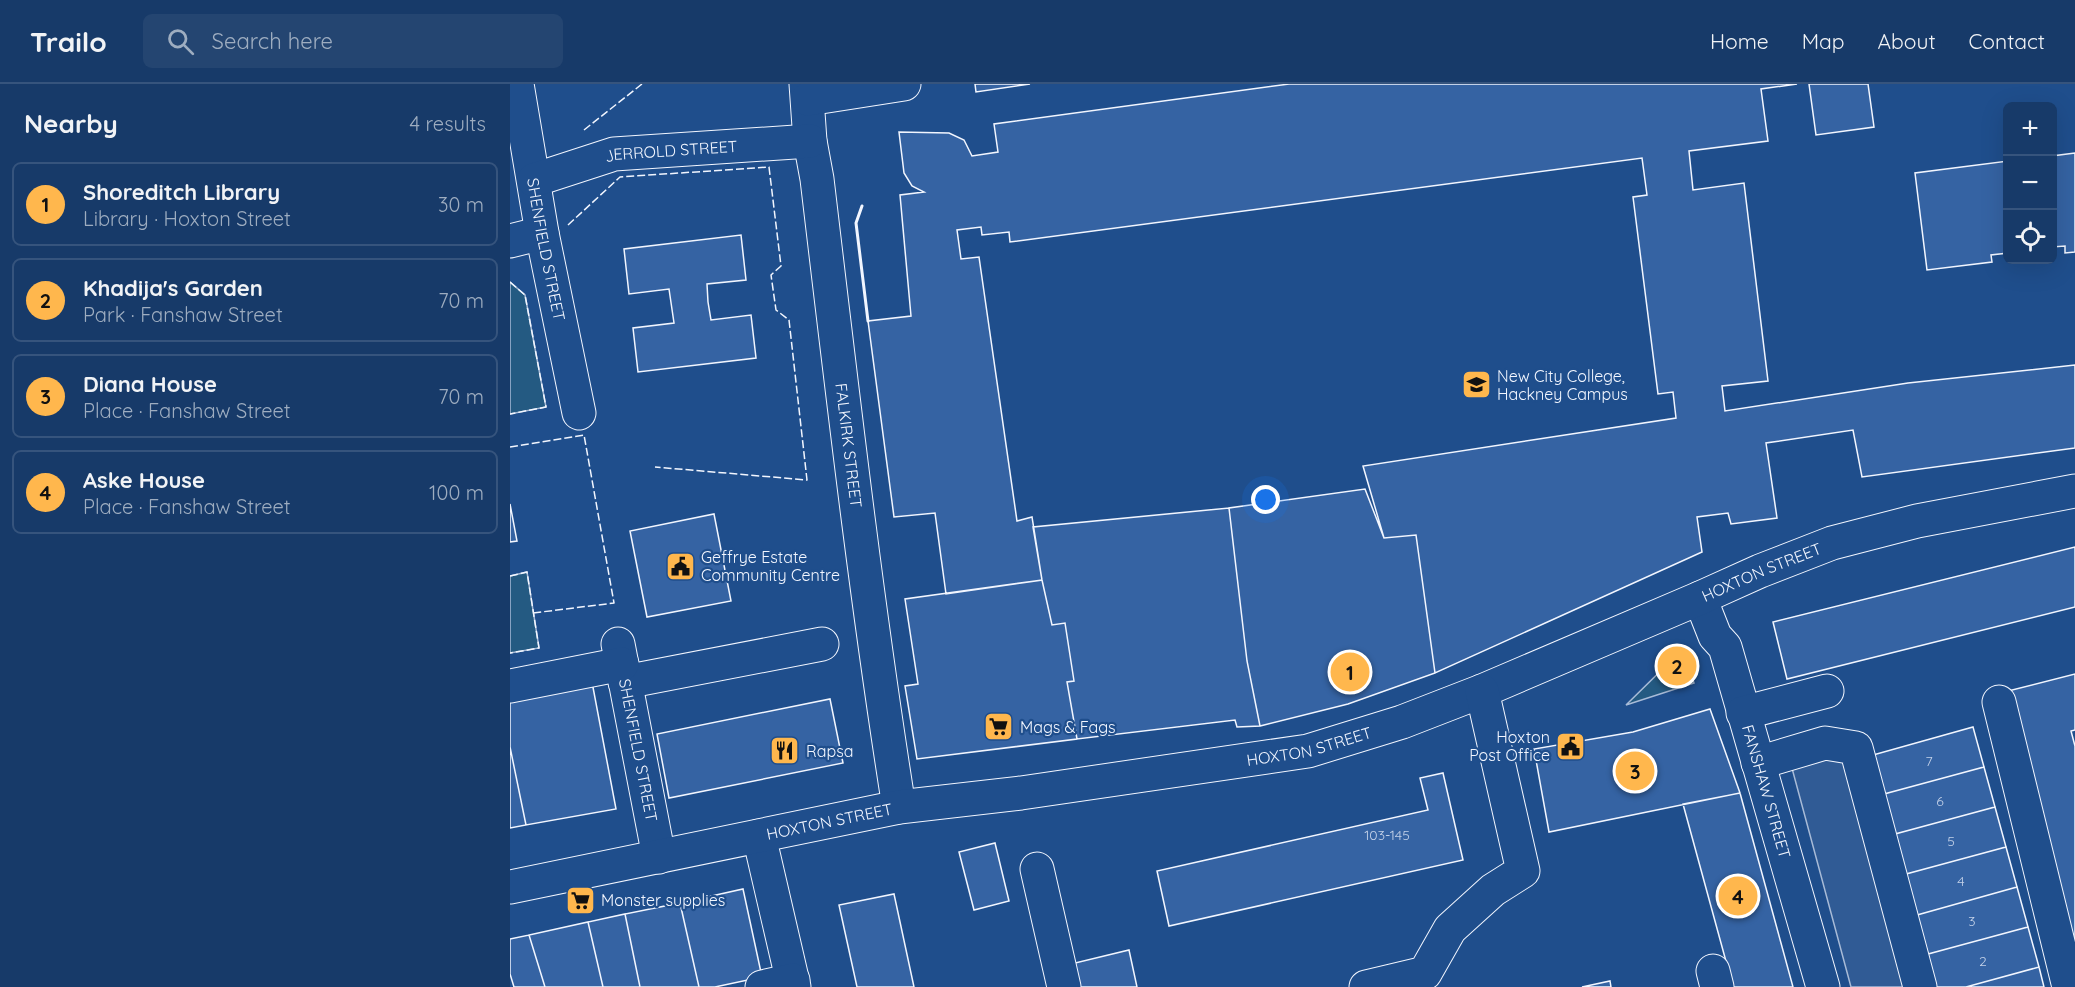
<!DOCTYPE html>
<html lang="en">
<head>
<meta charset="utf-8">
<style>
  :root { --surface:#173a69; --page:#244571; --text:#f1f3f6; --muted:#9eadc0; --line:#36547d; --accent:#ffb74d }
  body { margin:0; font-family:Quicksand,sans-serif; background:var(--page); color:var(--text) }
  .controls { position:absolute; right:18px; top:18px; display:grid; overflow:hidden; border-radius:9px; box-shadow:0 6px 24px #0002 }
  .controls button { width:54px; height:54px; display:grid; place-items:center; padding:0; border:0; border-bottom:2px solid var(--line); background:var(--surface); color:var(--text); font:30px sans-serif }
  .you { position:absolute; left:756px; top:416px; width:21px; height:21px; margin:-15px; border:4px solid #fff; border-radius:50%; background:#1a73e8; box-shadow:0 0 0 9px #1a73e833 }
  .badge { display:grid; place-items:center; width:39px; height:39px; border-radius:50%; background:var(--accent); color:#111; font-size:20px; font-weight:700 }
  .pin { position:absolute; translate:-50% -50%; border:3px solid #fff; box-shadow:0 2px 6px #0006 }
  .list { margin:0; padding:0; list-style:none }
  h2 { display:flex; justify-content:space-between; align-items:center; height:78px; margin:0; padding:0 24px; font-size:26px }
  h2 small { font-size:20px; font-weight:400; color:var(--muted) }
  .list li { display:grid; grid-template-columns:39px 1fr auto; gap:18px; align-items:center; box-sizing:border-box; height:84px; margin:0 12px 12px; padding:0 12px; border:2px solid var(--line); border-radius:9px }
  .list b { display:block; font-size:22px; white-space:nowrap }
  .list p { margin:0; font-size:20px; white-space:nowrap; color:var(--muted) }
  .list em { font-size:20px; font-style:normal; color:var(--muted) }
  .icon { flex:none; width:33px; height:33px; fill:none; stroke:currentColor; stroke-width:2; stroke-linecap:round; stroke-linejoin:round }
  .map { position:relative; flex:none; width:1565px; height:903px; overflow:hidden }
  header { display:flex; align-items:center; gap:36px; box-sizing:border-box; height:84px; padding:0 30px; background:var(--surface); border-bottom:2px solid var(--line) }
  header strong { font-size:28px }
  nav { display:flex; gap:33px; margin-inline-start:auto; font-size:21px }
  .search { width:420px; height:54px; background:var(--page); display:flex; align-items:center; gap:15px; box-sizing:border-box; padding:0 21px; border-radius:9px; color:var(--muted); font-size:22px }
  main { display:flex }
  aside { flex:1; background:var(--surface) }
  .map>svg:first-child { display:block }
  .green { fill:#245a82; stroke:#a8bbd7; stroke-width:1.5 }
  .parking { fill:#305b95; stroke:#a8bbd7; stroke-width:1.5 }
  .building { fill:#3563a3; stroke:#f2f6ff; stroke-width:1.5 }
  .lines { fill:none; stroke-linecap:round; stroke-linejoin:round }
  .minor-casing { stroke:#f2f6ff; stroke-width:35 }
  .minor { stroke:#1f4e8c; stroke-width:33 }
  .fence { stroke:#f2f6ff; stroke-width:1.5; stroke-dasharray:8 3; stroke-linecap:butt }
  .wall { stroke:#f2f6ff; stroke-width:3 }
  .labels { text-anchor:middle; stroke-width:4.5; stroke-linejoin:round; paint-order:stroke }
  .number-label { font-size:14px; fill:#c3d1e8 }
  .street-label { font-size:16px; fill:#f2f6ff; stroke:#1f4e8c }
  .poi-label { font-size:16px; fill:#f2f6ff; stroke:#1f4e8c; text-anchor:start }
</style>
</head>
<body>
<header>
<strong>Trailo</strong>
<div class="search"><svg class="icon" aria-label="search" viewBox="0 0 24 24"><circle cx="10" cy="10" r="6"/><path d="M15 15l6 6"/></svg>Search here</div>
<nav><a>Home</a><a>Map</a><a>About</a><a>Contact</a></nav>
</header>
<main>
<aside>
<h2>Nearby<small>4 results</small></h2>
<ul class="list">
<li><span class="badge">1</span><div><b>Shoreditch Library</b><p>Library · Hoxton Street</p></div><em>30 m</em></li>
<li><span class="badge">2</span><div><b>Khadija's Garden</b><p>Park · Fanshaw Street</p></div><em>70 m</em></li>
<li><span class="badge">3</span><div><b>Diana House</b><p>Place · Fanshaw Street</p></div><em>70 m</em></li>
<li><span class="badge">4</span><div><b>Aske House</b><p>Place · Fanshaw Street</p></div><em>100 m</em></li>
</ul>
</aside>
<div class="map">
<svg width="1565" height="903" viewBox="0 0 1565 903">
  <rect width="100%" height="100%" fill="#1f4e8c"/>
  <path class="green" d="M0 198 15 211 36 323 0 330Z
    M17 488 29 564 0 569V492Z
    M1173 565 1184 599 1116 621Z"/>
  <path class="parking" d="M1326 649 1394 903H1341L1276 662Z"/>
  <path class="building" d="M465 0H520L466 8Z
    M779 0H1287L1251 5 1258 57 1179 67 1183 106 1234 99 1258 297 1212 302 1215 327 1398 299 1565 281V364L1352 393 1343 346 1256 359 1267 434 1221 440 1218 429 1187 433 1192 468 925 589 906 451 874 454 853 382 1166 334 1163 308 1148 310 1123 113 1137 111 1132 74 500 158 499 148 472 151 471 143 447 146 451 175 469 173 507 437 522 433 532 496 436 510 425 429 384 433 358 237 401 232 390 111 414 108 402 102 394 89 389 48 439 49 454 56 462 72 488 68 484 40Z
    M1299 0H1358L1364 43 1306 51Z
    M1565 69V168L1555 169V162L1542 163V72Z
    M1498 77V169L1481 171 1482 178 1417 186 1405 89Z
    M231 151 236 196 197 200 198 218 201 236 241 231 246 274 128 288 123 244 164 239 159 205 119 210 114 165Z
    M855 405 874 454 906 451 925 589 838 620 750 642 737 577 719 424Z
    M0 420 7 457 0 458Z
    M719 424 737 577 750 642 727 643 725 636 567 655 557 598 564 597 555 539 542 541 532 496 523 443Z
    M204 430 221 517 137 533 120 447Z
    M1565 463V523L1277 595 1263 538Z
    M532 496 542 541 555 539 564 597 557 598 567 655 407 675 395 602 408 600 395 515Z
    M1565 590V646L1561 647 1565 662V863L1498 607Z
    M82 598 106 725 16 741 0 663V614Z
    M320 615 333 679 159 714 147 650Z
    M1200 625 1230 709 1039 748 1024 665 1123 648Z
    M1463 643 1474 683 1374 710 1363 671Z
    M0 663 16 741 0 744Z
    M1474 683 1485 723 1385 750 1374 710Z
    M933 689 953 776 659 842 647 787 918 726 910 694Z
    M1230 709 1283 903H1223L1173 720Z
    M1485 723 1496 763 1396 790 1385 750Z
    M485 759 499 817 464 826 449 768Z
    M1496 763 1507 803 1407 831 1396 790Z
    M1507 803 1518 843 1418 870 1407 831Z
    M233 805 252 893 205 903H189L170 819Z
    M384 810 404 903H347L329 821Z
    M170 819 189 903H130L115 830Z
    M115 830 130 903H93L78 838Z
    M78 838 93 903H35L19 851Z
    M1518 843 1529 883 1456 903H1426L1418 870Z
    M19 851 35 903H4L0 890V855Z
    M619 866 627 903H570L565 879Z
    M1529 883 1534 903H1456Z
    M1100 897 1101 903H1072Z"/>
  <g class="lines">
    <defs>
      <g id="minor">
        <path id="s1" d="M7 0 32 149 69 329"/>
        <path id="s2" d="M296 0 300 57 307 95C332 305 356 515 389 723"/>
        <path d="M298 15 394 0"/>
        <path id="s3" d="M24 96 104 70 300 57"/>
        <path d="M0 157 32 149"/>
        <path id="s4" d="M1190 514 1205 552 1215 563 1313 903"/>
        <path id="s5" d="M108 560 149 773"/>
        <path d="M115 598 312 560"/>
        <path d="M0 602 112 580"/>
        <path d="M1489 618 1559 903"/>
        <path d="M1233 629 1317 607"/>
        <path d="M1248 679 1315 659 1346 664 1410 903"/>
        <path d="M249 752 284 903"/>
        <path d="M527 785 554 903"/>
        <path id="s6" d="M0 803 389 723 511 709 798 667 892 638 972 607 1190 514 1250 487 1322 459 1407 437 1565 407"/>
        <path d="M1203 887 1207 903"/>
        <path d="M252 903 283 896"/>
        <path d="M856 903 915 889 940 845 983 806 1013 787 972 607"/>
      </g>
    </defs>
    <use href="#minor" class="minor-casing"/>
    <use href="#minor" class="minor"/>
    <path class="fence" d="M74 46 132 0
      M58 141 110 93 259 83 271 182 261 191 266 226 279 236 297 396 145 383
      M0 198 15 211 36 323 0 330
      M0 363 74 351 104 519 23 529
      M0 492 17 488 29 564 0 569"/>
    <path class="wall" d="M352 122 346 139 358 237"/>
  </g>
  <defs>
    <symbol id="university-square" viewBox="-11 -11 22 22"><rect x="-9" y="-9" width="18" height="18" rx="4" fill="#ffb74d" stroke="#1f4e8c"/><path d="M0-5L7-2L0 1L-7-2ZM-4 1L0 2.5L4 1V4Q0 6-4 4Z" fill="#111"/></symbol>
    <symbol id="civic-square" viewBox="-11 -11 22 22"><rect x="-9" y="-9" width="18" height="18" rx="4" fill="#ffb74d" stroke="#1f4e8c"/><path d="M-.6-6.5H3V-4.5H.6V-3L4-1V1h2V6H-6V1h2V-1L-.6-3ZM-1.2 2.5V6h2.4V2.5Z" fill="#111"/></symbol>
    <symbol id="supermarket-square" viewBox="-11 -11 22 22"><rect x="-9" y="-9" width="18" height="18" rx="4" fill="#ffb74d" stroke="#1f4e8c"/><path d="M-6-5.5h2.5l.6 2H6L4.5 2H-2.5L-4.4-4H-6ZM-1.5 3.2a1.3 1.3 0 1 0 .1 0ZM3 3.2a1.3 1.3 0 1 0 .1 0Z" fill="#111"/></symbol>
    <symbol id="restaurant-square" viewBox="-11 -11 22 22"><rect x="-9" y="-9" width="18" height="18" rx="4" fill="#ffb74d" stroke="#1f4e8c"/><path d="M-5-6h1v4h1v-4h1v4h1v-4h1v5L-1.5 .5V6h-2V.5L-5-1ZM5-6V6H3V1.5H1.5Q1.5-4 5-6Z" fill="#111"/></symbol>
  </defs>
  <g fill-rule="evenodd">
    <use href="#university-square" x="950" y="284" width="33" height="33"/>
    <use href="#civic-square" x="154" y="466" width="33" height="33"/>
    <use href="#supermarket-square" x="472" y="626" width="33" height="33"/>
    <use href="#civic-square" x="1044" y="646" width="33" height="33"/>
    <use href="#restaurant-square" x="258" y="650" width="33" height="33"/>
    <use href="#supermarket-square" x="54" y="800" width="33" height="33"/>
  </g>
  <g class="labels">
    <g class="number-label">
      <text x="1419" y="682">7</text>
      <text x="1430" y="722">6</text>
      <text x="877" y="756">103-145</text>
      <text x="1441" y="762">5</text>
      <text x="1451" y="802">4</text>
      <text x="1462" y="842">3</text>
      <text x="1473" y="882">2</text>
    </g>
    <g class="street-label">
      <text dy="6" stroke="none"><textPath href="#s3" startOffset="141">JERROLD STREET</textPath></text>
      <text dy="6" stroke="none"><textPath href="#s1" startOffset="168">SHENFIELD STREET</textPath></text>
      <text dy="6" stroke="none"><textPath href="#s2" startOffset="364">FALKIRK STREET</textPath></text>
      <text dy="6" stroke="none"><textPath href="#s6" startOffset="1298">HOXTON STREET</textPath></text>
      <text dy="6" stroke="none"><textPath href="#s6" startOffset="812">HOXTON STREET</textPath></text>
      <text dy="6" stroke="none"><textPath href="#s5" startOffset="108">SHENFIELD STREET</textPath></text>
      <text dy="6" stroke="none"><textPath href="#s4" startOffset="206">FANSHAW STREET</textPath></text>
      <text dy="6" stroke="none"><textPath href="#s6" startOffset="326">HOXTON STREET</textPath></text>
    </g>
    <g class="poi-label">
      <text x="987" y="298">New City College,<tspan x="987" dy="18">Hackney Campus</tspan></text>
      <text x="191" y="479">Geffrye Estate<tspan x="191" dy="18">Community Centre</tspan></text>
      <text x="510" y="649">Mags &amp; Fags</text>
      <text x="1040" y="659" text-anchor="end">Hoxton<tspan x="1040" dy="18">Post Office</tspan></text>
      <text x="296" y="673">Rapsa</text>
      <text x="91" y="822">Monster supplies</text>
    </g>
  </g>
</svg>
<div class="controls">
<button>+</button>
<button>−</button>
<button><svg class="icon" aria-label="locate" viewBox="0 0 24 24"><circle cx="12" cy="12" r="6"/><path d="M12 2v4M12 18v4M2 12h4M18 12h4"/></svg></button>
</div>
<div class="you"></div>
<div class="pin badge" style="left:840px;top:588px">1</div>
<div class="pin badge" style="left:1167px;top:582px">2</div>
<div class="pin badge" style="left:1125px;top:687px">3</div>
<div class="pin badge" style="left:1228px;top:812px">4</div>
</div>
</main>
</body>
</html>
